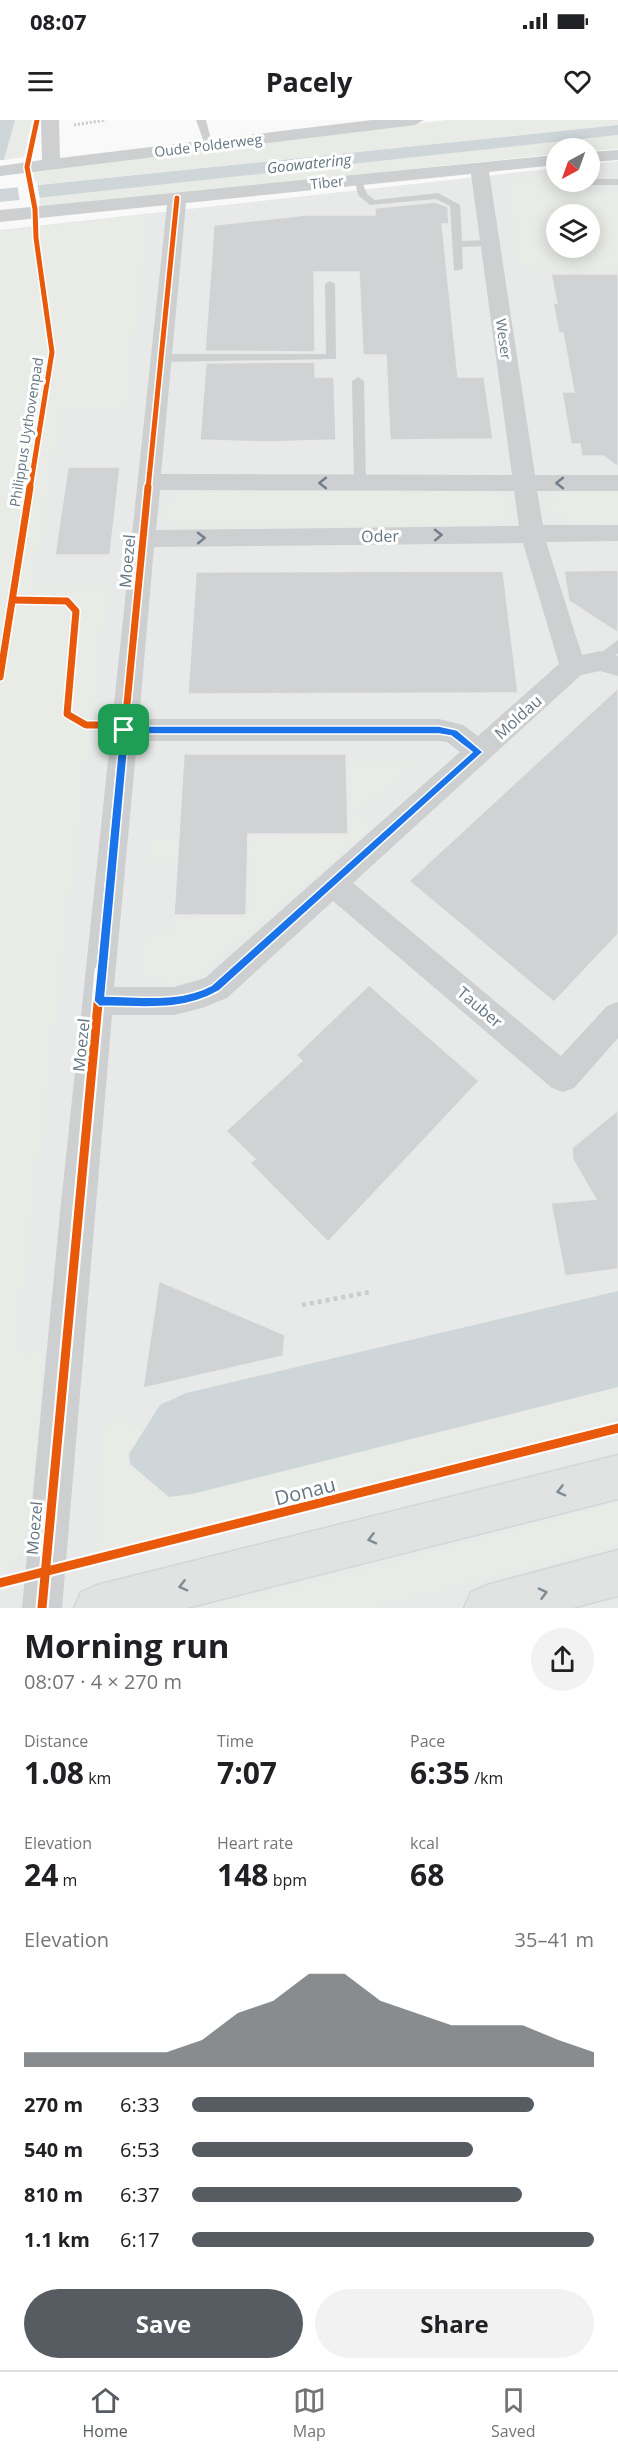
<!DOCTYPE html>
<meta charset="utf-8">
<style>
:root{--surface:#fff;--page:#f2f2f2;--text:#202124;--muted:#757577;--line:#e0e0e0;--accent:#565c61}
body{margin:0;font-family:"Open Sans",sans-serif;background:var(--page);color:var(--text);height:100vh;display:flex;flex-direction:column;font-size:22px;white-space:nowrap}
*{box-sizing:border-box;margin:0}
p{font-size:20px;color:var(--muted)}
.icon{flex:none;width:33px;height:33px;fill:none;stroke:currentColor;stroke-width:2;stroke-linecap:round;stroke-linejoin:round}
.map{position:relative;height:1488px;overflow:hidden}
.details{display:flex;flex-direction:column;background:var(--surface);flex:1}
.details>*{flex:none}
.needle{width:39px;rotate:221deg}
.fabs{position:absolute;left:546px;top:18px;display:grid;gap:12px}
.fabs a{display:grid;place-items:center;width:54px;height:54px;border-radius:50%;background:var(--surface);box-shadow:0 3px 15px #0003;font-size:30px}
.pin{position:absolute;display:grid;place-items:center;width:51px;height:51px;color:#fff;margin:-26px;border-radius:12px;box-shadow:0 3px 9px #0006}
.round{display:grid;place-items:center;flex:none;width:63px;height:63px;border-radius:32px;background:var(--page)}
.headline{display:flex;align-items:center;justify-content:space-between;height:102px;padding:0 24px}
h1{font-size:33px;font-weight:700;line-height:45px}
.metrics{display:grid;grid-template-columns:repeat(3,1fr);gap:9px;height:102px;padding:6px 24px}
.metrics div{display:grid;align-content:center}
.metrics b{font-size:30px;font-weight:700}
.metrics small{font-size:16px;font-weight:400}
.metrics p{font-size:16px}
.chart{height:168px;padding:12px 24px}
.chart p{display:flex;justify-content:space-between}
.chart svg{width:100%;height:108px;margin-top:6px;fill:var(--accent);opacity:.7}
.cta{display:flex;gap:12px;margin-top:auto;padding:12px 24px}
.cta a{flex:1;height:69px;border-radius:36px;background:var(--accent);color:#fff;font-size:24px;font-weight:700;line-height:69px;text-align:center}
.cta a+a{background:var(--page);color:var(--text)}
ul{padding:0 24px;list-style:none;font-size:20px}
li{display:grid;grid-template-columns:96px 72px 1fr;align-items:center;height:45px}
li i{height:15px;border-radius:8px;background:var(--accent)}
.status{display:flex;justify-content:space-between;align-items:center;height:42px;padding:0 30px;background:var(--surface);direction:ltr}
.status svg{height:16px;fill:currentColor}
header{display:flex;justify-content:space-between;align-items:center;height:78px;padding:0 24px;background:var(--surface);font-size:27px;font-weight:700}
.menu{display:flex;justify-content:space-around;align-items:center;height:84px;border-top:2px solid var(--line);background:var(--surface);font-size:16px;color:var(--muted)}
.menu a{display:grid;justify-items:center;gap:3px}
.menu .active{color:var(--accent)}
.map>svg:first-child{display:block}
.built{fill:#e8e9e9;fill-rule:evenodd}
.green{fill:#e8ebe6;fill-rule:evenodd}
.water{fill:#ced6d9}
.pier{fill:#f9f9f9}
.building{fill:#d0d2d3;stroke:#e8e8e8;stroke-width:1.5}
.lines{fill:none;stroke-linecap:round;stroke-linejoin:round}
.secondary-casing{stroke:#d5d6d7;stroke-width:3}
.path-far1{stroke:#cbcccd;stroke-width:3;stroke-dasharray:2 2;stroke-linecap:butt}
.path{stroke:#cbcccd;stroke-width:4.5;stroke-dasharray:4 4;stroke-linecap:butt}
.lane{fill:#cecfd0;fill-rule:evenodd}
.street{fill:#cecfd0;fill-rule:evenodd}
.secondary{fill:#e1e2e2;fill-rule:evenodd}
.cycleway-far2-casing{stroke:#fff;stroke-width:8}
.cycleway-far1-casing{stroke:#fff;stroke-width:10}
.cycleway-casing{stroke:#fff;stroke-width:13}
.cycleway-far2{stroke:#e8590c;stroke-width:5}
.cycleway-far1{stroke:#e8590c;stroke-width:7}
.cycleway{stroke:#e8590c;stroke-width:9}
.oneway{stroke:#707f8b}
.oneway2{stroke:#7e8c96}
.route{fill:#1a73e8;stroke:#fff;stroke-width:1.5;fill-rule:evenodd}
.labels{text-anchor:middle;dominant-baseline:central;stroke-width:6;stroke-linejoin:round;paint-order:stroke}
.far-street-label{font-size:14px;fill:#657683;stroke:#fff}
.far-water-label{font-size:15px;font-style:italic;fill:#60757c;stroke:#fff}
.street-label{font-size:16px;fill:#657683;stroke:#fff}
.near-street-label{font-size:20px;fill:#657683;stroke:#fff}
</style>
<div class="status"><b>08:07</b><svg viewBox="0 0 49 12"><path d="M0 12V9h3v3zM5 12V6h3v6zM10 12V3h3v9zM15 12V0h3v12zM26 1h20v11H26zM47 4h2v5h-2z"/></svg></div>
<header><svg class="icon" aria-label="menu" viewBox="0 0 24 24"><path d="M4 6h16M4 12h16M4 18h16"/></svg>Pacely<svg class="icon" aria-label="heart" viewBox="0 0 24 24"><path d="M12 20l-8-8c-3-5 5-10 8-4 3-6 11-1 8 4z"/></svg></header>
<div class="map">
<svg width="618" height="1488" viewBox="0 0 618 1488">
<rect width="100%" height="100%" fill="#f9f9f9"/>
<path class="built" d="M618,41V1488H0V110L556,48V62H590V44ZM556,94H590V128H556Z"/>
<g class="green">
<polygon points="15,0 32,0 24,37 4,40"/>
<polygon points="447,0 618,0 618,5 36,65 33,51"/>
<polygon points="618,15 618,29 590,31 590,28 556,28 556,34 40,88 39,77"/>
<path d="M556,56V62H584L587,73H618V149H520L507,59ZM556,94H590V128H556Z"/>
<path d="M145,95L149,98L126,289H62L33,467H108L15,1232L42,1233C41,1271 43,1445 0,1455V112Z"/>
<path d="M565,370H618V403C593,403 566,409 550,387L554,376Z"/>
<path d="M487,371C500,375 512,378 511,393L500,401L486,405L183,406L170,400L164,388L171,378L184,372Z"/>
<path d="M351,642L414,643L355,694L372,707L197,857C171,866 165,867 140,852L145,816L169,815L170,799L249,797L250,740L227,739L229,717L350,715Z"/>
<polygon points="152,718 201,718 199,742 150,742"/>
<polygon points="618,1267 618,1298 97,1431 106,1293 143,1312 129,1334 130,1344 192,1374"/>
<polygon points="618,1383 618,1424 373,1488 215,1488"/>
</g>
<g class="water">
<polygon points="0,0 15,0 4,40 0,40"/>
<polygon points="618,5 618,15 0,82 0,69"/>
<polygon points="618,1171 618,1267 192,1374 169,1377 130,1344 129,1334 160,1285 186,1273"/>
</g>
<polygon class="pier" points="37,62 40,80 20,82 17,64"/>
<g class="building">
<polygon points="436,82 448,87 449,104 442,104 458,257 484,257 493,319 390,320 386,235 363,235 359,152 314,152 315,232 205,231 214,105 306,95 375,95 375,88"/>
<polygon points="551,154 618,154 618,347 603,336 582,336 580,324 571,324 562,272 574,272 563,213 559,213 553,183 557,183"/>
<polygon points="315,242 315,257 334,257 336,320 268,322 200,320 206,243"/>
<polygon points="68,347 120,347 110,435 55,435"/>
<polygon points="618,450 618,513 569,481 564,451"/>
<polygon points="503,451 518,573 188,574 196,452"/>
<polygon points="618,568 618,814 554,882 409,761"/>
<polygon points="184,634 346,634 348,714 248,714 246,795 174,795"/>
<polygon points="369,865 479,961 328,1122 250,1043 255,1039 226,1011 302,941 296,935"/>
<polygon points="618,990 618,1149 565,1156 551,1083 596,1079 573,1040 572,1028"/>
<polygon points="159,1161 285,1215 283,1236 143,1268"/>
</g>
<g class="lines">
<g class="secondary-casing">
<g id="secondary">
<polygon points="618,1335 618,1379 187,1488 74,1488 81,1472 97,1465"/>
<polygon points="618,1430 618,1476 572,1488 464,1488 471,1472 487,1465"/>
</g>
</g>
<polyline class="path-far1" points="74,5 106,0"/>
<polyline class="path" points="302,1185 370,1172"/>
<g class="lane">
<polygon points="196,0 206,0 213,27 205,25"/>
<polygon points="354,57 360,57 367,74 375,80 438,73 460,85 462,121 490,120 495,123 490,126 462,127 463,149 454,151 450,86 436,79 370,85 358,75"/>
<polygon points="618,59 618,65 592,65 587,62 592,59"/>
<polygon points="330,161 335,164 336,239 161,242 155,238 161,234 326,234 325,164"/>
<polygon points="358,257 364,261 366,363 360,367 354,363 352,261"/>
<polygon points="618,520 618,533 605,545 595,545 593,541 595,537"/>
</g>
<g class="street">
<polygon points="41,0 59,0 60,38 372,0 424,0 415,5 0,56 0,46 42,40"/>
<polygon points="618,30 618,40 590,42 590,32"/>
<path d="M556,35V45L489,52L535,355H618V371H537L543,405H618V421L546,422L582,535L600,531L618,536V556L600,551L581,555L353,763L561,936L607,886L618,882V918L574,968L563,972L552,968L333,781L227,878L202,888L174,895H112L62,1488H22L60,1093L167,85L0,102V90ZM471,54L512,355L161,354L186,83ZM160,370L514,371L519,406L156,410ZM523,423L559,544L478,616L463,605L439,599H139L154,427ZM137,621H439L447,622L460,632L205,858L174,867H114Z"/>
</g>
<use href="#secondary" class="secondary"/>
<g class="cycleway-far2-casing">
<g id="cycleway-far2">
<polyline points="30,369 52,232 36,118 35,89 27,47 37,0"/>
<polyline points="148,369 177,78"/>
</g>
</g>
<g class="cycleway-far1-casing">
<g id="cycleway-far1">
<polyline points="13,480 67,481 76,491 67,594 86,605 125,605"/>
<polyline points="0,557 30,367"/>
<polyline points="101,853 148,367"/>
</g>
</g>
<g class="cycleway-casing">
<g id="cycleway">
<polyline points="0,1463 618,1308"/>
<polyline points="42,1488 101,851"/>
</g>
</g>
<use href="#cycleway-far2" class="cycleway-far2"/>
<use href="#cycleway-far1" class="cycleway-far1"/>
<use href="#cycleway" class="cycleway"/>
</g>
<defs><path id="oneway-chevron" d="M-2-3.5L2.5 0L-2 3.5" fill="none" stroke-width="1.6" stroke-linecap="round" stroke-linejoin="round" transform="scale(1.5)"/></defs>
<g class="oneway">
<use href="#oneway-chevron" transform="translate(323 363) rotate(-180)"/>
<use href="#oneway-chevron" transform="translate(560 363) rotate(180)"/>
<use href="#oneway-chevron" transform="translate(438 415) rotate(-1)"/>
<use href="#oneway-chevron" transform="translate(201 418) rotate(-1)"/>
</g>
<g class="oneway2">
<use href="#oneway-chevron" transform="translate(561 1371) rotate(166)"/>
<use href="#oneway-chevron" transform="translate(372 1419) rotate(166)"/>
<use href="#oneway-chevron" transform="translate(183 1466) rotate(166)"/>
<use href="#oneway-chevron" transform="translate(543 1473) rotate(-15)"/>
</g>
<path class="route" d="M124,606H439L457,610L483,632L219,871C181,893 141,886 99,886L94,881L120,610ZM129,614H439L451,616L472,632L212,865C179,883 141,876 105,876Z"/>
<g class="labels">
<g class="far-street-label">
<text transform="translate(208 25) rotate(-7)">Oude Polderweg</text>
<text transform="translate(327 62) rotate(-6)">Tiber</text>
<text transform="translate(504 219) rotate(82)">Weser</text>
<text transform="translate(26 312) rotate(-81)">Philippus Uythovenpad</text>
</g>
<g class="far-water-label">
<text transform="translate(309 43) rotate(-6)">Goowatering</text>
</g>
<g class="street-label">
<text transform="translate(380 416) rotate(-1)">Oder</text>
<text transform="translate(127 441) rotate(-85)">Moezel</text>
<text transform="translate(518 597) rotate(-42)">Moldau</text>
<text transform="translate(480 887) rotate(40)">Tauber</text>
<text transform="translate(81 925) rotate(-84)">Moezel</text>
<text transform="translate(34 1408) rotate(-85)">Moezel</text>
</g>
<g class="near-street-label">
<text transform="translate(305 1371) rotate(-14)">Donau</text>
</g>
</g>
</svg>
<div class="fabs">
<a><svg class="needle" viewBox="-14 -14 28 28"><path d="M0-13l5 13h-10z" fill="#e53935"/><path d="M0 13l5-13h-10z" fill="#757577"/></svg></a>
<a><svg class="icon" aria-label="layers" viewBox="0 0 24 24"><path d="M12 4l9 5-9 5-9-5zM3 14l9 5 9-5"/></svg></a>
</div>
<div class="pin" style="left:124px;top:610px;background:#1e9e55"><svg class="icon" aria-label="arrive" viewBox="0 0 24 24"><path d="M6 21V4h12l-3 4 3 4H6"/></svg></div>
</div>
<section class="details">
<div class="headline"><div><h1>Morning run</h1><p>08:07 · 4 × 270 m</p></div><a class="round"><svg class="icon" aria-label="share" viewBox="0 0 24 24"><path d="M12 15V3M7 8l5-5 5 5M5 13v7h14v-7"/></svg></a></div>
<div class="metrics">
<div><p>Distance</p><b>1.08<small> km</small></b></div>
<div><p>Time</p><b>7:07</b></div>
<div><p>Pace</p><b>6:35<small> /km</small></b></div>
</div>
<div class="metrics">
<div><p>Elevation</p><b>24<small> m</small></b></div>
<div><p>Heart rate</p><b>148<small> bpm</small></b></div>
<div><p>kcal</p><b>68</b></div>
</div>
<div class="chart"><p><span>Elevation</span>35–41 m</p>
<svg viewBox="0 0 160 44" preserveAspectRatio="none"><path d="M0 44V38L10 38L20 38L30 38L40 38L50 33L60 22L70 17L80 6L90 6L100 17L110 22L120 27L130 27L140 27L150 33L160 38V44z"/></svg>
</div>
<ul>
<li><b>270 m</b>6:33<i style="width:85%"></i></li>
<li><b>540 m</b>6:53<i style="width:70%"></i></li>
<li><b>810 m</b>6:37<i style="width:82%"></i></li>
<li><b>1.1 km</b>6:17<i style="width:100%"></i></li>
</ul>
<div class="cta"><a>Save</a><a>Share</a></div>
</section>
<nav class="menu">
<a class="active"><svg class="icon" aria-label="home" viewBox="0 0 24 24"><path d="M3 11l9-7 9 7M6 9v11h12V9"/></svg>Home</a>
<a><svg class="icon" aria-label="map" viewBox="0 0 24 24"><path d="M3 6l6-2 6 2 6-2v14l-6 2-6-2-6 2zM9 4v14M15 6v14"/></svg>Map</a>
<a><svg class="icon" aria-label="saved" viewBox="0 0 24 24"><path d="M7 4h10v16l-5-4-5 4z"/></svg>Saved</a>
</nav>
